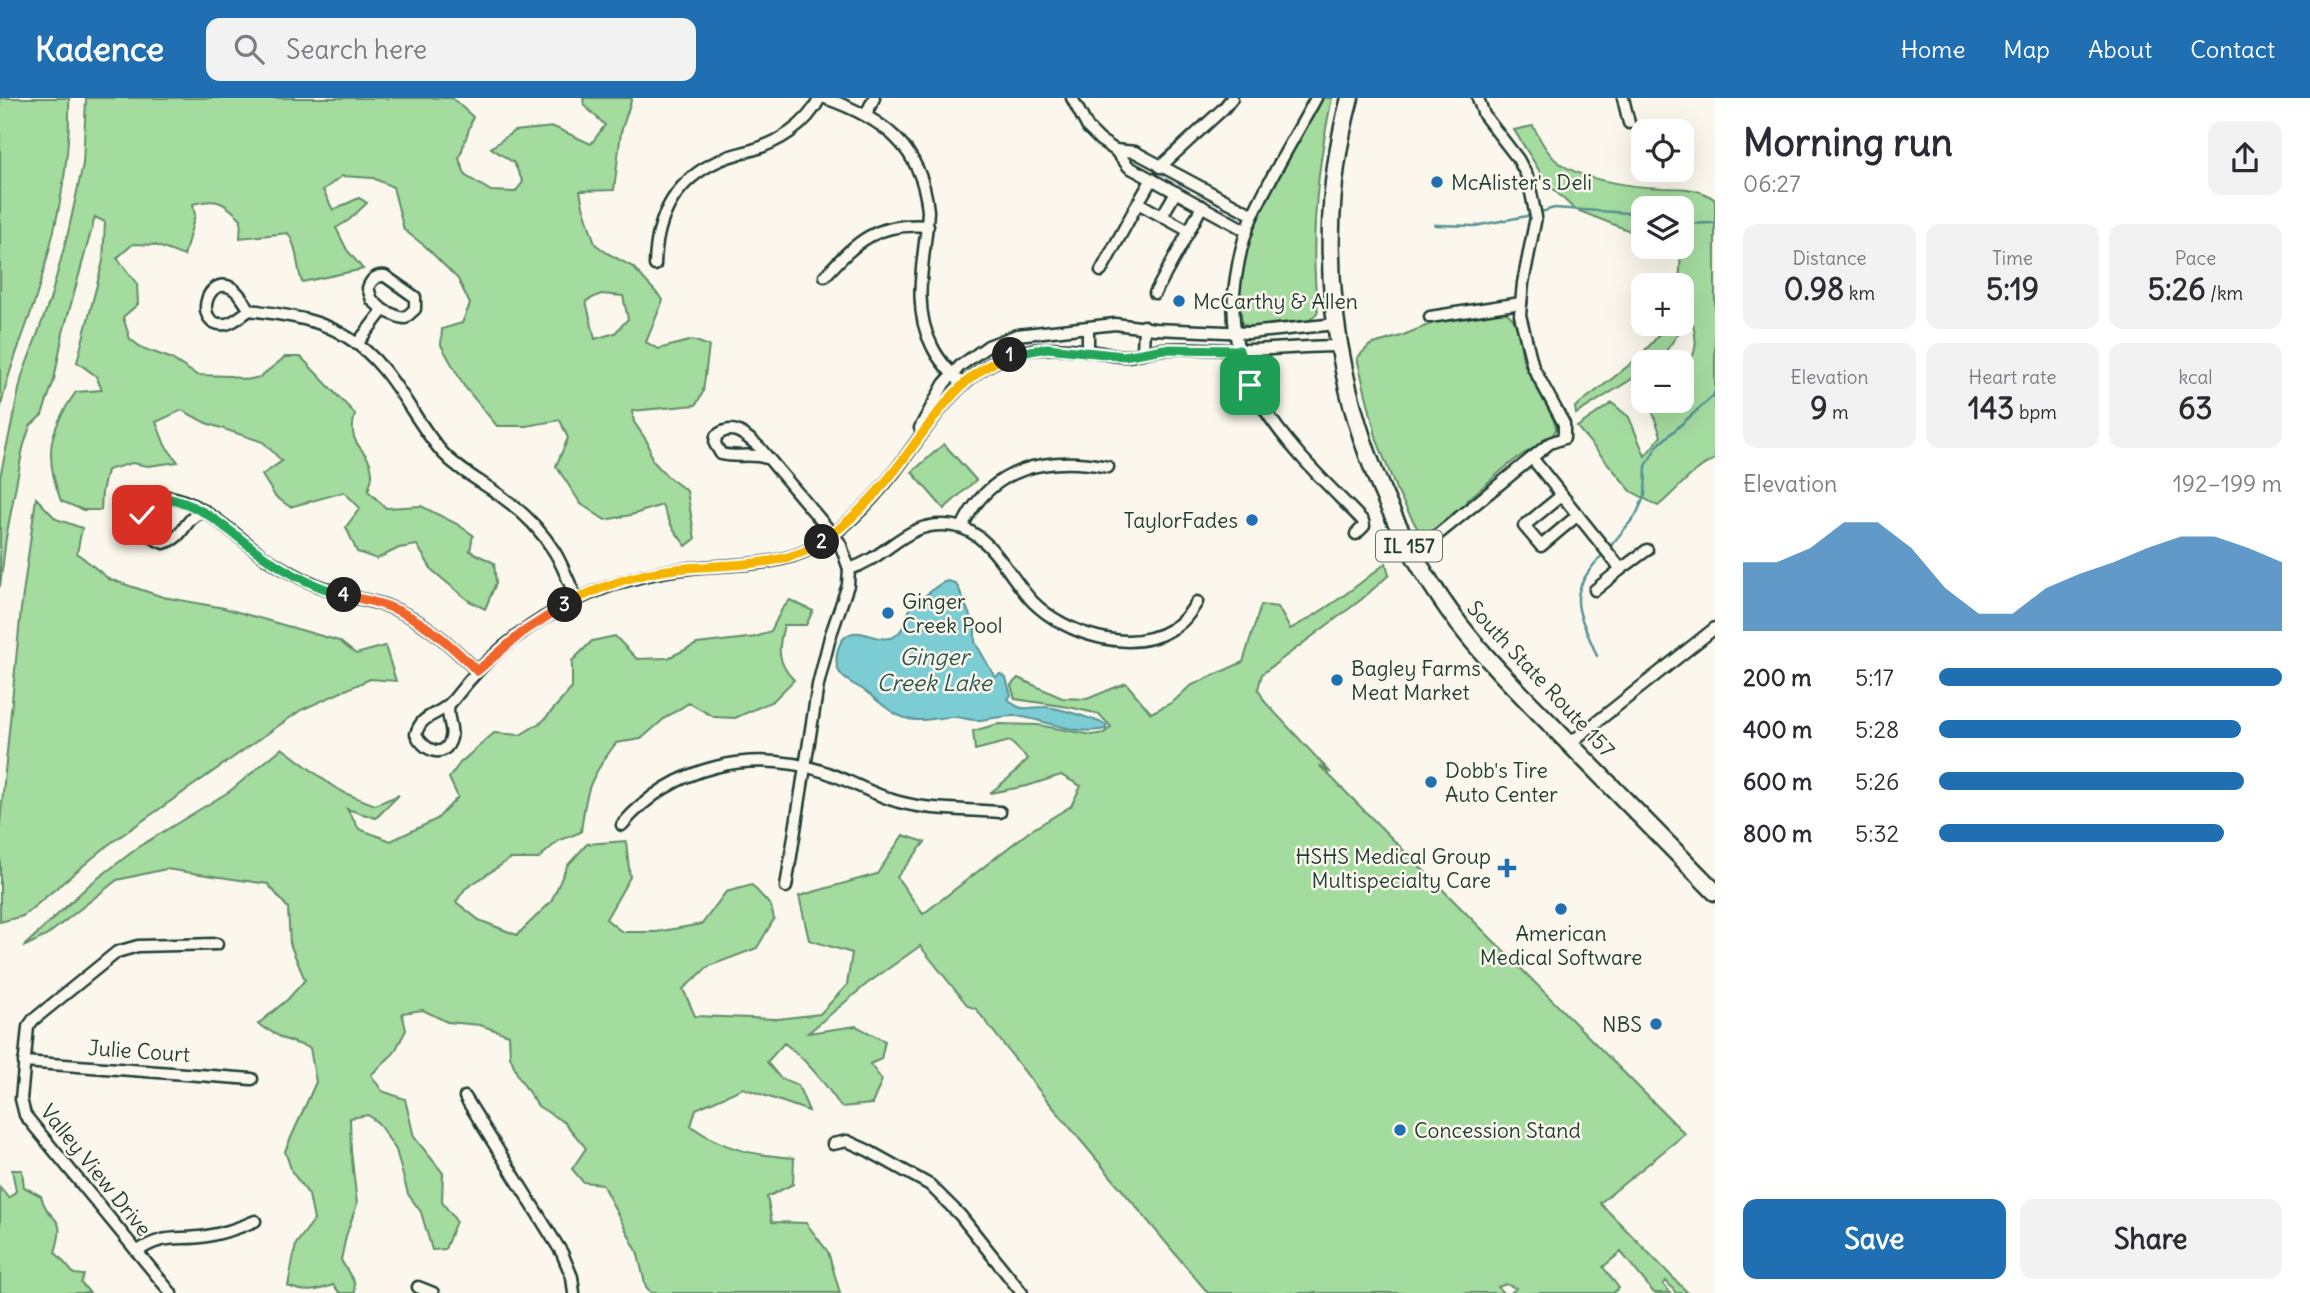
<!DOCTYPE html>
<meta charset="utf-8">
<style>
:root{--surface:#fff;--page:#f2f2f3;--text:#2b2b33;--muted:#7c7c81;--accent:#1f6fb2}
body{margin:0;font-family:Delius,sans-serif;background:var(--page);color:var(--text);height:100vh;display:flex;flex-direction:column;font-size:26px;white-space:nowrap}
*{box-sizing:border-box;margin:0}
p{font-size:23px;color:var(--muted)}
.icon{flex:none;width:38px;height:38px;fill:none;stroke:currentColor;stroke-width:2;stroke-linecap:round;stroke-linejoin:round}
.map{position:relative;flex:1;overflow:hidden}
.side{display:flex;flex-direction:column;background:var(--surface);width:595px}
.side>*{flex:none}
.buttons{position:absolute;left:1631px;top:21px;display:grid;gap:14px}
.buttons a{display:grid;place-items:center;width:63px;height:63px;border-radius:14px;background:var(--surface);box-shadow:0 7px 28px #0002;font-size:35px}
.pin{position:absolute;display:grid;place-items:center;width:60px;height:60px;color:#fff;margin:-30px;border-radius:14px;box-shadow:0 4px 10px #0006}
.km{position:absolute;width:35px;height:35px;margin:-18px;border-radius:50%;background:#222;color:#fff;font-size:19px;line-height:35px;text-align:center}
.round{display:grid;place-items:center;flex:none;width:74px;height:74px;border-radius:14px;background:var(--page)}
.head{display:flex;align-items:center;justify-content:space-between;height:119px;padding:0 28px}
h1{font-size:38px;font-weight:700;line-height:52px}
.metrics{display:grid;grid-template-columns:repeat(3,1fr);gap:10px;height:119px;padding:7px 28px}
.metrics div{display:grid;align-content:center;border-radius:14px;background:var(--page);text-align:center}
.metrics b{font-size:30px;font-weight:700}
.metrics small{font-size:19px;font-weight:400}
.metrics p{font-size:19px}
.chart{height:196px;padding:14px 28px}
.chart p{display:flex;justify-content:space-between}
.chart svg{width:100%;height:126px;margin-top:7px;fill:var(--accent);opacity:.7}
.cta{display:flex;gap:14px;margin-top:auto;padding:14px 28px}
.cta a{flex:1;height:80px;border-radius:14px;background:var(--accent);color:#fff;font-size:28px;font-weight:700;line-height:80px;text-align:center}
.cta a+a{background:var(--page);color:var(--text)}
ul{padding:0 28px;list-style:none;font-size:23px}
li{display:grid;grid-template-columns:112px 84px 1fr;align-items:center;height:52px}
li i{height:18px;border-radius:9px;background:var(--accent)}
header{display:flex;align-items:center;gap:42px;box-sizing:border-box;height:98px;padding:0 35px;background:var(--accent);color:#fff}
header strong{font-size:33px}
nav{display:flex;gap:38px;margin-inline-start:auto;font-size:24px}
.search{width:490px;height:63px;background:var(--page);display:flex;align-items:center;gap:18px;box-sizing:border-box;padding:0 24px;border-radius:14px;color:var(--muted);font-size:26px}
main{display:flex;flex:1;min-height:0}
.map>svg:first-child{display:block}
.green{fill:#a4db9f;stroke:#628c6a;stroke-width:2;fill-rule:evenodd}
.water{fill:#7cccd4;stroke:#579394;stroke-width:2}
.lines{fill:none;stroke-linecap:round;stroke-linejoin:round}
.stream{stroke:#579394;stroke-width:2.5}
.street-casing{stroke:#1f3d34;stroke-width:15}
.primary-casing{stroke:#1f3d34;stroke-width:21}
.street{stroke:#fbf7ec;stroke-width:10}
.primary{stroke:#fbf7ec;stroke-width:16}
.split-1-casing{stroke:#fff;stroke-width:14}
.split-2-casing{stroke:#fff;stroke-width:14}
.split-3-casing{stroke:#fff;stroke-width:14}
.split-4-casing{stroke:#fff;stroke-width:14}
.split-5-casing{stroke:#fff;stroke-width:14}
.split-1{stroke:#22a559;stroke-width:9}
.split-2{stroke:#f5b400;stroke-width:9}
.split-3{stroke:#f5b400;stroke-width:9}
.split-4{stroke:#f0652b;stroke-width:9}
.split-5{stroke:#22a559;stroke-width:9}
.poi-dot{fill:#1f6fb2;stroke:#fbf7ec;stroke-width:2.5}
.labels{text-anchor:middle;dominant-baseline:central;stroke-width:5;stroke-linejoin:round;paint-order:stroke}
.shield{fill:#fbf7ec;stroke:#61756b;stroke-width:2}
.shield-label{font-size:19px;font-weight:bold;fill:#1f3d34}
.poi-label{font-size:21px;fill:#1f3d34;stroke:#fbf7ec;text-anchor:start}
.street-label{font-size:21px;fill:#1f3d34;stroke:#fbf7ec}
.water-label{font-size:23px;font-style:italic;fill:#325a54;stroke:#fbf7ec}
</style>
<header>
<strong>Kadence</strong>
<div class="search"><svg class="icon" aria-label="search" viewBox="0 0 24 24"><circle cx="10" cy="10" r="6"/><path d="M15 15l6 6"/></svg>Search here</div>
<nav><a>Home</a><a>Map</a><a>About</a><a>Contact</a></nav>
</header>
<main>
<div class="map">
<svg width="1715" height="1195" viewBox="0 0 1715 1195">
<rect width="100%" height="100%" fill="#fbf7ec"/>
<filter id="ink" filterUnits="userSpaceOnUse"><feTurbulence type="fractalNoise" baseFrequency=".0143" numOctaves="2"/><feDisplacementMap in="SourceGraphic" scale="14" xChannelSelector="R" yChannelSelector="G"/><feConvolveMatrix kernelMatrix="1 2 1 2 8 2 1 2 1" color-interpolation-filters="sRGB"/></filter>
<g filter="url(#ink)">
<g class="green">
<path d="M0,0H69C71,67 56,132 37,196C25,235 7,273 0,314Z"/>
<path d="M86,0H452L473,19L459,61L466,78L491,93L515,94L523,84L514,65L491,50L514,33L554,29L591,46L605,27L584,7L583,0H632L621,34L614,92L580,93L583,108L595,146L607,155L633,169L663,202L646,244L658,251L693,242L709,248L703,294L696,307L632,313L634,324L648,345L652,362L668,379L687,393L695,441L686,448L672,429L662,407L631,417L605,422L581,406L556,368L568,340L560,322L526,328H497L464,288L441,247L442,231L462,225L470,206L458,181L425,148L404,132L393,89L373,80L342,78L323,92L333,112L359,100L367,105L349,122L336,130L347,152L363,171L302,184C296,167 298,150 288,135L240,140L241,121C223,103 217,100 193,106L195,117L184,158L155,147L133,146L117,160L137,186L138,206L123,219L130,241L142,250L170,260L197,277L231,278L246,282L260,279L285,259H301L355,316C345,352 372,349 372,377C372,382 369,389 368,393L386,410L421,408L457,426L473,437L470,453L494,465L496,485L485,511L469,503L432,472L417,447L399,450L377,461L357,454L346,429L360,410L344,394L290,409L275,398L262,377L282,363L263,344L206,325L182,312L156,324L165,347L178,364L148,368L132,365L107,372L102,394L101,412H83L61,403C44,358 48,333 76,294L102,292L96,278L77,264L103,163L105,124L95,119L63,235L54,282L42,317L30,328L23,350L6,440L0,489V379L22,278L50,202L68,135L83,66ZM601,196L623,198L628,221L615,235L595,241L586,203Z"/>
<path d="M1322,0H1332C1317,70 1309,143 1318,214L1308,224L1250,229L1242,226L1239,196L1241,170L1248,143L1260,113Z"/>
<path d="M1533,28C1538,37 1543,48 1550,56C1570,82 1632,89 1663,90C1680,90 1701,90 1715,102V361C1691,372 1679,391 1658,408L1631,393L1577,329L1612,305L1629,319L1645,358L1661,338L1653,315L1659,303H1682V273C1700,255 1697,241 1691,218L1658,264H1643V279L1632,281L1576,316L1575,309C1600,289 1653,254 1665,226H1682V187H1678C1682,170 1678,159 1684,141L1682,140V110H1643V138L1574,111L1547,85L1514,32Z"/>
<path d="M1500,213C1523,216 1518,252 1525,268C1530,280 1558,324 1556,331C1551,344 1533,350 1522,357C1503,369 1486,388 1467,402L1463,411L1428,437L1422,439L1396,391L1377,342L1357,260L1370,247L1401,238L1438,223Z"/>
<polygon points="944,346 976,382 944,411 912,374"/>
<polygon points="36,400 56,421 82,430 77,455 109,481 163,499 224,510 339,543 356,556 385,548 396,583 370,581 301,612 108,747 23,818 0,824 0,725 21,511"/>
<path d="M1386,465L1389,477L1362,501L1262,576L1258,591L1265,604L1331,675L1319,667L1685,1036L1600,1105L1688,1195H1676L1666,1183L1663,1186L1670,1195H1654L1621,1154L1603,1169L1619,1190L1613,1195H1511L1516,1190L1506,1186L1498,1189L1503,1195H1208L1042,996L976,911L968,908L920,848L868,885L808,935L856,928L885,943L881,961L870,966L882,982L872,1006L841,1009C825,985 807,962 784,945L767,964L780,980L798,987L809,1013L743,990L696,1011L691,1028C724,1052 754,1057 794,1060L793,1086L767,1099L772,1124L806,1125L828,1154L840,1195H651L646,1189L637,1153L602,1086L583,1084L572,1071L586,1050L565,1025L538,1008L518,978L510,958L509,937L480,927L447,924L423,912L402,915L406,932L394,955L371,977L382,993L405,1001L414,1039L443,1075L442,1104L456,1123L445,1151L432,1152L421,1114L408,1096L396,1052L378,1025L368,1017L350,1020L351,1053L357,1106L346,1138L341,1162L354,1184L355,1195H340L333,1187C315,1194 304,1195 288,1188L296,1146L314,1122L309,1097L292,1074L285,1053L316,984L310,950L284,941L258,926L288,901L305,882L290,846L288,810L268,786L166,771L117,782L46,838L23,849L89,787L140,748L230,693L282,650L331,687L347,696L375,707L399,697L376,720L347,711L359,731L391,743L437,721L458,699L449,680L460,665L494,635L520,637L543,623L572,590V563L592,543L615,538L637,561L668,560L697,546L756,539L771,533L782,511L790,502L813,513L806,527H784C778,549 776,564 794,582L773,603L735,620L714,619L689,605L665,620L641,641L616,645C589,681 586,691 581,734L558,743L538,761H510L465,791L456,804L479,822L517,837L551,804L567,768L587,746L626,743L630,779L606,821L622,834H656L702,826L726,794L752,787L771,808L774,821L757,850L709,868L683,891L695,918L778,921L820,916L847,887L852,855L809,842L799,798L877,776L903,737L925,744L897,779L923,816L1030,733L1071,708L1081,688L1061,677L1027,688L990,695L1010,679L1028,661L1010,643L975,652L973,633L998,626L1038,627L1092,637L1104,635L1111,629L1099,616L1069,609L1015,601L1011,587L1018,580L1062,600L1087,601L1126,585L1151,615L1173,604L1190,588L1243,564L1261,507L1278,509L1290,531C1325,513 1356,489 1386,465Z"/>
<path d="M12,1072H22L24,1089L41,1098C49,1128 68,1113 55,1154L74,1176L84,1177L81,1185L90,1195H0V1089L9,1100L16,1093Z"/>
</g>
<path class="water" d="M948,483L955,485L959,491L975,530V544L995,579L1000,576L1006,580L1011,597L1008,601C1021,615 1028,609 1043,609C1055,608 1096,622 1106,627V631C1075,638 1046,622 1017,618C1005,617 992,621 980,622C971,623 962,619 954,619C941,618 929,623 916,622C894,621 879,602 862,591C854,586 845,583 840,575C834,566 836,549 844,540C859,525 879,548 895,538C906,531 906,515 913,506C918,499 916,504 922,500C932,494 935,486 948,483Z"/>
<g class="lines">
<g class="stream">
<polyline points="1538,115 1554,110 1643,116"/>
<polyline points="1682,126 1715,125"/>
<polyline points="1435,127 1475,128 1532,117"/>
<polyline points="1609,450 1636,417 1645,397 1646,368 1657,348 1713,298 1715,293"/>
<path d="M1597,558C1577,509 1564,498 1604,455"/>
</g>
<g class="street-casing">
<g id="street">
<path d="M825,0C882,20 922,48 928,113C926,157 910,206 932,248C939,263 951,275 963,287"/>
<polyline points="1072,0 1088,30 1100,42 1115,52 1129,69 1247,133"/>
<path d="M1316,0C1295,39 1271,77 1253,117C1244,136 1239,159 1236,179C1218,287 1295,353 1363,423L1364,428L1356,436"/>
<polyline points="1623,0 1629,25"/>
<polyline points="866,16 874,0"/>
<polyline points="1115,52 1135,54 1253,117"/>
<polyline points="1160,69 1224,10 1232,0"/>
<polyline points="1152,81 1138,105 1189,133 1202,108"/>
<polyline points="1162,118 1176,94"/>
<path d="M655,167C656,121 674,83 718,63C728,58 738,56 749,53C778,45 806,28 820,0"/>
<polyline points="1101,173 1138,105"/>
<path d="M825,178C857,143 877,124 928,128"/>
<polyline points="1155,195 1189,133"/>
<path d="M250,212C243,216 234,225 226,226C193,230 205,176 232,190C239,194 245,205 250,212C284,217 318,220 347,239C392,266 409,316 442,354C460,374 485,385 506,402C524,415 542,434 554,453C563,467 569,486 577,501"/>
<polyline points="1430,219 1521,205"/>
<path d="M357,246L383,212L399,219L405,220L415,211V199L385,178C376,177 371,182 368,190L372,202L383,212"/>
<polyline points="1088,253 1088,230"/>
<polyline points="1143,254 1144,228"/>
<polyline points="920,330 944,286 960,268 988,248 1017,237 1115,226 1155,231 1249,235 1336,226"/>
<path d="M767,360C751,355 736,360 721,356L715,346L716,338C733,324 745,337 759,349L840,445L849,471L848,487L830,539L818,587L786,789"/>
<polyline points="1532,360 1621,471 1595,492"/>
<polyline points="1562,397 1524,428 1541,448 1578,417"/>
<path d="M205,413C182,420 187,439 164,445C144,439 130,415 153,402C183,384 244,445 267,461C288,474 311,486 335,494C352,500 370,502 387,508C423,521 451,547 477,573"/>
<path d="M962,429C990,369 1047,357 1108,369"/>
<polyline points="1414,456 1550,345 1564,340 1564,326 1533,269 1520,217 1523,185 1536,119 1528,80 1518,61 1484,17 1478,0"/>
<path d="M849,471C890,459 906,420 954,428C990,433 1010,481 1033,504C1065,536 1130,557 1172,531C1183,525 1190,515 1197,504"/>
<polyline points="1621,471 1647,452"/>
<path d="M449,607C445,619 454,628 451,640C445,663 423,652 416,636C422,614 440,619 454,601C510,527 598,479 691,470C730,466 777,469 812,450C846,432 882,392 904,361C934,320 962,272 1014,256C1039,248 1064,250 1089,253C1101,254 1114,259 1126,258C1138,257 1150,252 1163,251C1188,249 1213,252 1238,252C1272,252 1306,248 1340,248"/>
<polyline points="1569,646 1715,530"/>
<path d="M622,727C673,667 752,650 825,674C851,683 874,697 899,704C932,713 967,711 1000,714"/>
<polyline points="24,964 252,981"/>
<polyline points="465,999 562,1155 572,1179 574,1195"/>
<polyline points="833,1046 847,1043 867,1052 930,1087 960,1117 1022,1195"/>
<path d="M137,1154C162,1135 179,1143 207,1138C224,1135 239,1130 255,1123"/>
<polyline points="418,1189 433,1195"/>
<polyline points="171,1195 25,1017 21,1001 28,929 33,922 117,854 138,848 217,846"/>
</g>
</g>
<g class="primary-casing">
<path id="primary" d="M1350,0C1301,179 1348,379 1459,526C1489,565 1525,600 1559,635C1611,688 1663,741 1715,794"/>
</g>
<use href="#street" class="street"/>
<use href="#primary" class="primary"/>
</g>
</g>
<g class="lines" filter="url(#ink)">
<g class="split-1-casing">
<polyline id="split-1" points="1010,257 1047,250 1124,258 1164,251 1239,252 1250,287"/>
</g>
<g class="split-2-casing">
<path id="split-2" d="M822,444C850,424 875,398 896,371C930,328 955,278 1010,257"/>
</g>
<g class="split-3-casing">
<path id="split-3" d="M565,507C597,490 633,477 668,472C717,465 781,472 822,444"/>
</g>
<g class="split-4-casing">
<path id="split-4" d="M344,497C358,500 373,503 387,508C423,521 451,547 477,573L523,534L565,507"/>
</g>
<g class="split-5-casing">
<path id="split-5" d="M142,417L148,405L157,399C202,402 229,435 265,459C288,475 316,489 344,497"/>
</g>
<use href="#split-1" class="split-1"/>
<use href="#split-2" class="split-2"/>
<use href="#split-3" class="split-3"/>
<use href="#split-4" class="split-4"/>
<use href="#split-5" class="split-5"/>
</g>
<g class="poi-dot">
<circle cx="1437" cy="84" r="7"/>
<circle cx="1179" cy="203" r="7"/>
<circle cx="1252" cy="422" r="7"/>
<circle cx="888" cy="515" r="7"/>
<circle cx="1337" cy="582" r="7"/>
<circle cx="1431" cy="684" r="7"/>
<path d="M1503.5 759.5h7v7h7v7h-7v7h-7v-7h-7v-7h7z"/>
<circle cx="1561" cy="811" r="7"/>
<circle cx="1656" cy="926" r="7"/>
<circle cx="1400" cy="1032" r="7"/>
</g>
<g class="labels">
<rect class="shield" x="1376" y="432.5" width="66" height="31" rx="5"/>
<g class="shield-label">
<text x="1409" y="448">IL 157</text>
</g>
<g class="poi-label">
<text x="1451" y="84">McAlister's Deli</text>
<text x="1193" y="203">McCarthy &amp; Allen</text>
<text x="1238" y="422" text-anchor="end">TaylorFades</text>
<text x="902" y="503">Ginger<tspan x="902" dy="24">Creek Pool</tspan></text>
<text x="1351" y="570">Bagley Farms<tspan x="1351" dy="24">Meat Market</tspan></text>
<text x="1445" y="672">Dobb's Tire<tspan x="1445" dy="24">Auto Center</tspan></text>
<text x="1491" y="758" text-anchor="end">HSHS Medical Group<tspan x="1491" dy="24">Multispecialty Care</tspan></text>
<text x="1561" y="835" text-anchor="middle">American<tspan x="1561" dy="24">Medical Software</tspan></text>
<text x="1642" y="926" text-anchor="end">NBS</text>
<text x="1414" y="1032">Concession Stand</text>
</g>
<g class="street-label">
<text transform="translate(1541 581) rotate(47)">South State Route 157</text>
<text transform="translate(139 953) rotate(4)">Julie Court</text>
<text transform="translate(96 1072) rotate(51)">Valley View Drive</text>
</g>
<g class="water-label">
<text x="934" y="558">Ginger<tspan x="934" dy="26">Creek Lake</tspan></text>
</g>
</g>
</svg>
<div class="buttons">
<a><svg class="icon" aria-label="locate" viewBox="0 0 24 24"><circle cx="12" cy="12" r="6"/><path d="M12 2v4M12 18v4M2 12h4M18 12h4"/></svg></a>
<a><svg class="icon" aria-label="layers" viewBox="0 0 24 24"><path d="M12 4l9 5-9 5-9-5zM3 14l9 5 9-5"/></svg></a>
<a>+</a>
<a>−</a>
</div>
<div class="pin" style="left:1250px;top:287px;background:#1e9e55"><svg class="icon" aria-label="arrive" viewBox="0 0 24 24"><path d="M6 21V4h12l-3 4 3 4H6"/></svg></div>
<div class="pin" style="left:142px;top:417px;background:#d93025"><svg class="icon" aria-label="check" viewBox="0 0 24 24"><path d="M5 12l5 5 9-10"/></svg></div>
<b class="km" style="left:1010px;top:257px">1</b>
<b class="km" style="left:822px;top:444px">2</b>
<b class="km" style="left:565px;top:507px">3</b>
<b class="km" style="left:344px;top:497px">4</b>
</div>
<section class="side">
<div class="head"><div><h1>Morning run</h1><p>06:27</p></div><a class="round"><svg class="icon" aria-label="share" viewBox="0 0 24 24"><path d="M12 15V3M7 8l5-5 5 5M5 13v7h14v-7"/></svg></a></div>
<div class="metrics">
<div><p>Distance</p><b>0.98<small> km</small></b></div>
<div><p>Time</p><b>5:19</b></div>
<div><p>Pace</p><b>5:26<small> /km</small></b></div>
</div>
<div class="metrics">
<div><p>Elevation</p><b>9<small> m</small></b></div>
<div><p>Heart rate</p><b>143<small> bpm</small></b></div>
<div><p>kcal</p><b>63</b></div>
</div>
<div class="chart"><p><span>Elevation</span>192–199 m</p>
<svg viewBox="0 0 160 44" preserveAspectRatio="none"><path d="M0 44V20L10 20L20 15L30 6L40 6L50 15L60 29L70 38L80 38L90 29L100 24L110 20L120 15L130 11L140 11L150 15L160 20V44z"/></svg>
</div>
<ul>
<li><b>200 m</b>5:17<i style="width:100%"></i></li>
<li><b>400 m</b>5:28<i style="width:88%"></i></li>
<li><b>600 m</b>5:26<i style="width:89%"></i></li>
<li><b>800 m</b>5:32<i style="width:83%"></i></li>
</ul>
<div class="cta"><a>Save</a><a>Share</a></div>
</section>
</main>
